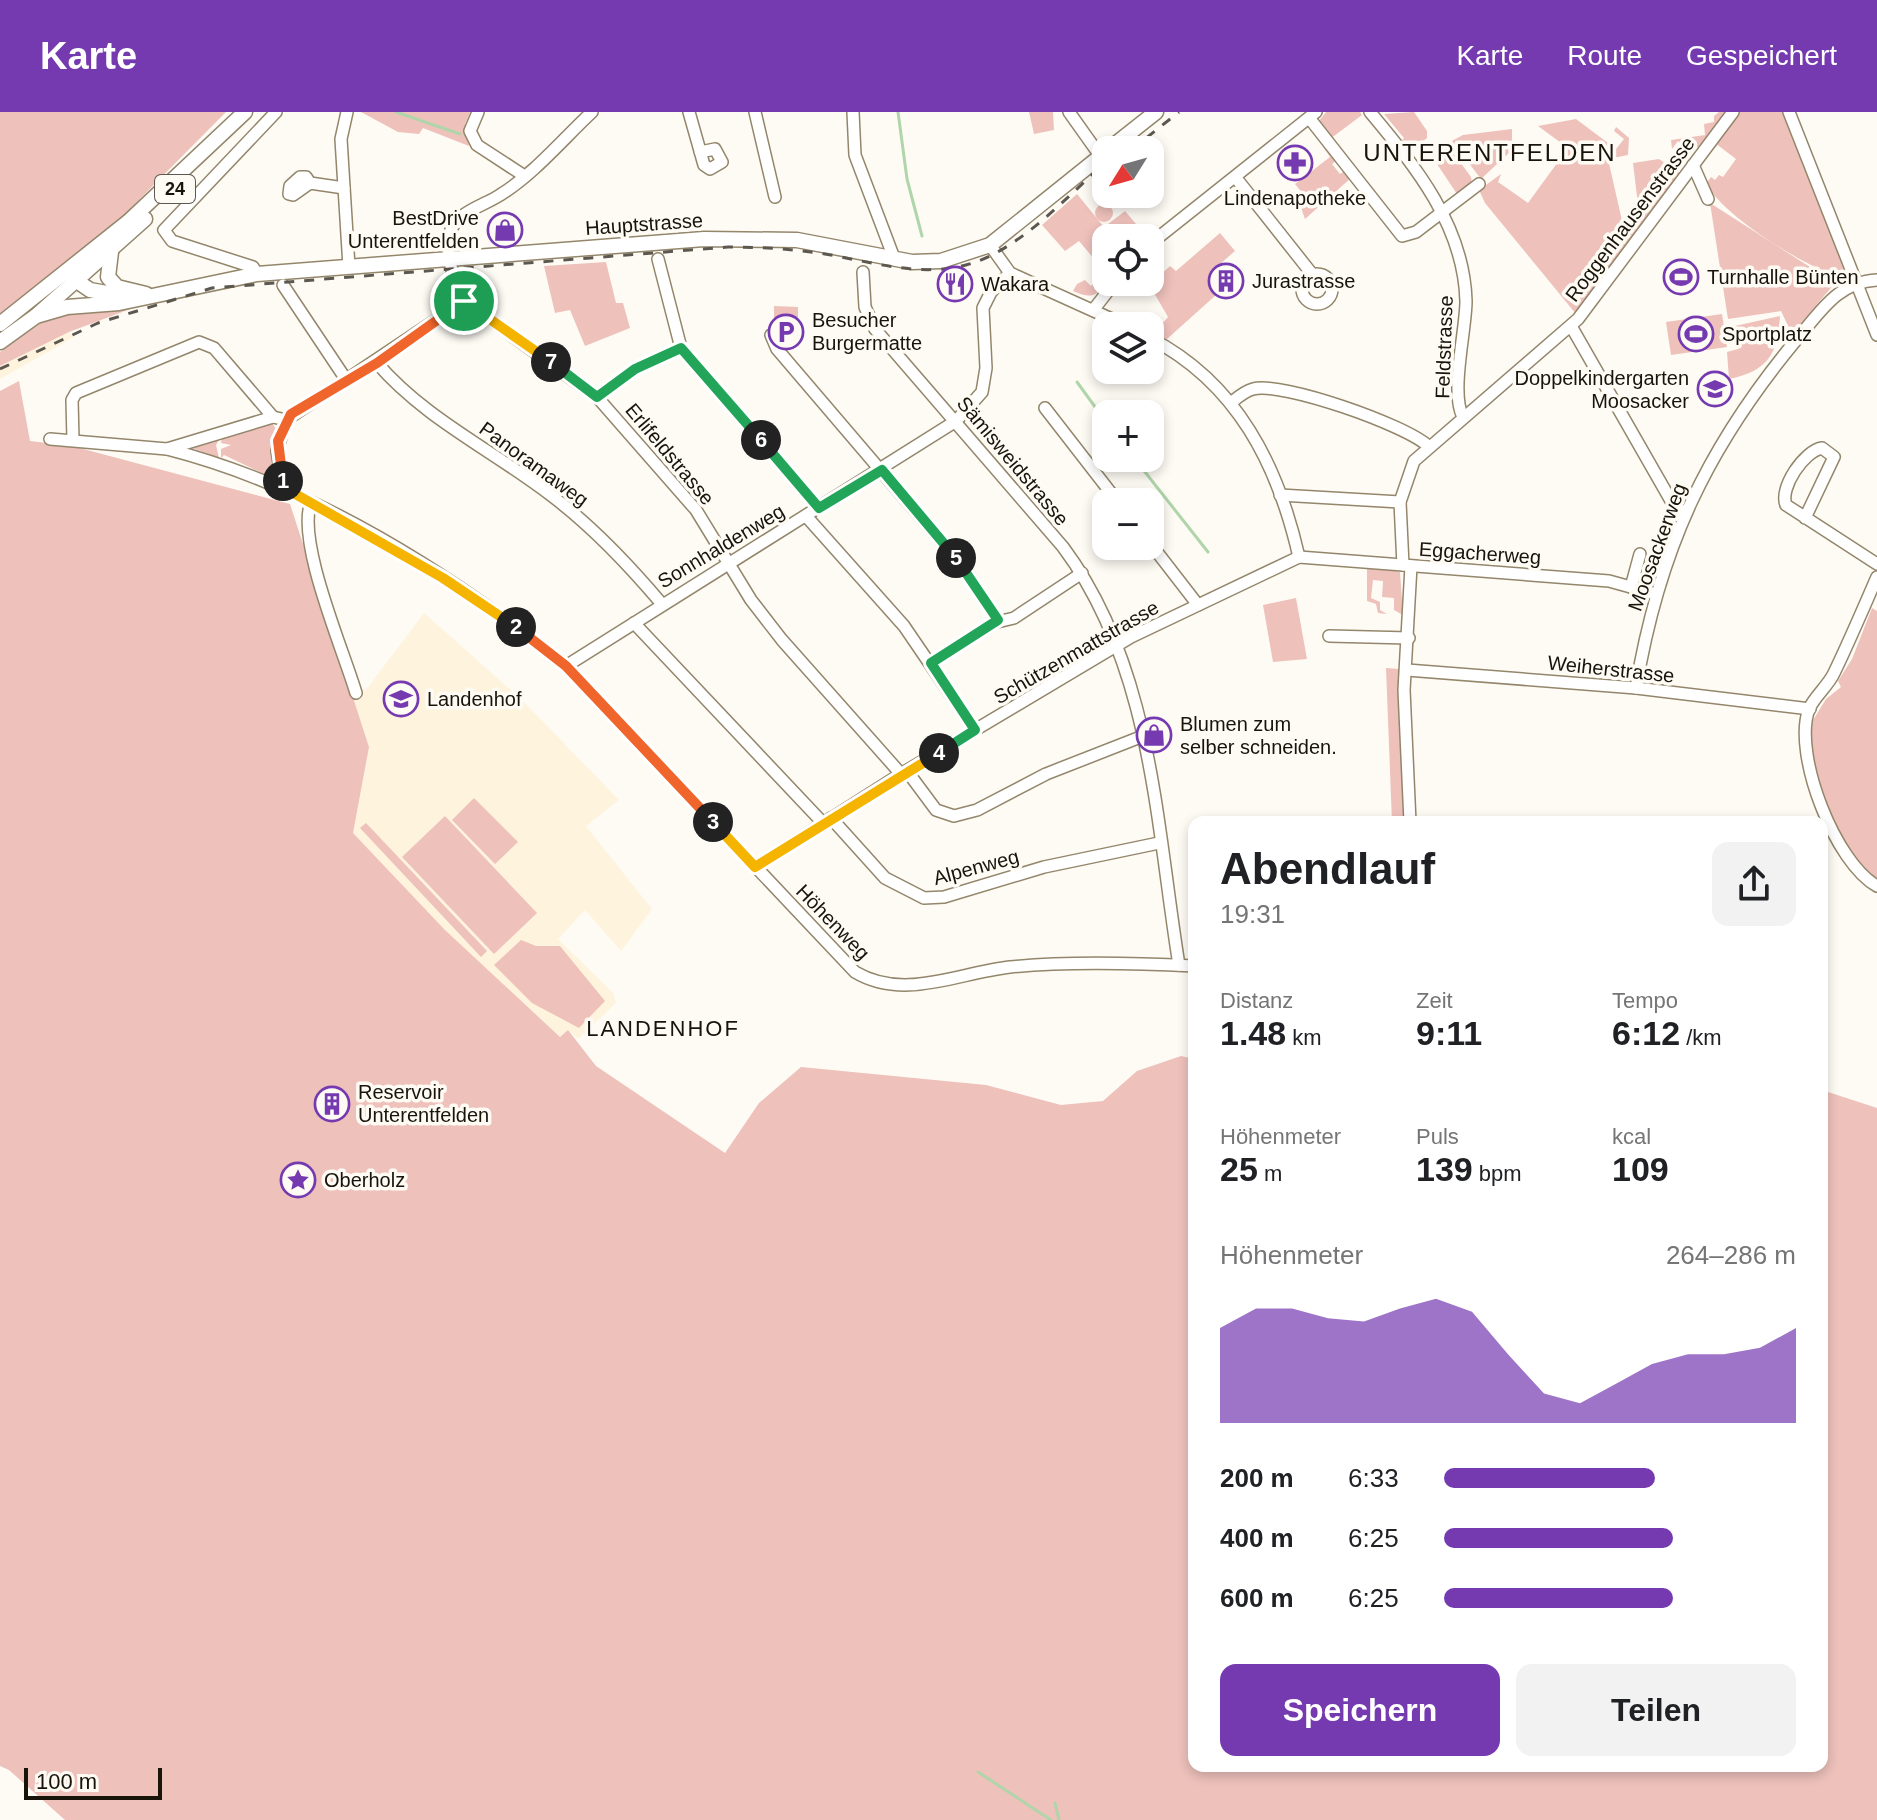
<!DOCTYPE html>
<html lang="de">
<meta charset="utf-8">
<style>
:root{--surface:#fff;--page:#f2f2f2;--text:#202124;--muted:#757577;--accent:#753ab0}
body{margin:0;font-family:Arial,sans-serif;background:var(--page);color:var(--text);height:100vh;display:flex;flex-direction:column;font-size:30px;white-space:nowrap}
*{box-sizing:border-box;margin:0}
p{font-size:26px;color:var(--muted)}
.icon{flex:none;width:44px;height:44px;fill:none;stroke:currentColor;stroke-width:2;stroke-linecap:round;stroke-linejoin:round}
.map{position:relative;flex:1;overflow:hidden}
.details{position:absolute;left:1188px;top:704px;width:640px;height:956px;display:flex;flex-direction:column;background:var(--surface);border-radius:16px;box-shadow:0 4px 12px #0003}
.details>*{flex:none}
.needle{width:52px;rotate:233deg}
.controls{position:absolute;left:1092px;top:24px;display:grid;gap:16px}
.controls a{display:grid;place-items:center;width:72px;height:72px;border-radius:16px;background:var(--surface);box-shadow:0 4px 12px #0003;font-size:40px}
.scale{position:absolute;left:24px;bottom:20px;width:138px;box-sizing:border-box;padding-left:8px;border:4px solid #19140a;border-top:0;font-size:22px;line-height:28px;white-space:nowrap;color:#19140a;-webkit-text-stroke:6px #fefbf5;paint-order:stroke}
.pin{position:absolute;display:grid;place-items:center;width:68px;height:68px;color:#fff;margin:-34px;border:4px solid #fff;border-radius:50%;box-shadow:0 2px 8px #0007}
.km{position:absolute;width:40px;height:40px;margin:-20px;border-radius:50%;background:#222;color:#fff;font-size:22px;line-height:40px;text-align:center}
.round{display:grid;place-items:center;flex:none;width:84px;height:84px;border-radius:16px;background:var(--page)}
.head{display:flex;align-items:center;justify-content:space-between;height:136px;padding:0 32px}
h1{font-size:44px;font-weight:700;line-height:60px}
.metrics{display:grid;grid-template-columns:repeat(3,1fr);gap:12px;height:136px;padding:8px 32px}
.metrics div{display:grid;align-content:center}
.metrics b{font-size:34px;font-weight:700}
.metrics small{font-size:22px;font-weight:400}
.metrics p{font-size:22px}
.chart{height:224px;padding:16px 32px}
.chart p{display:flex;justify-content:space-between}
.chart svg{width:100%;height:144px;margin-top:8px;fill:var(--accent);opacity:.7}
.button{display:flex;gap:16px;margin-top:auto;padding:16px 32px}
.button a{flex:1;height:92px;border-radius:16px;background:var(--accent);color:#fff;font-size:32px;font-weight:700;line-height:92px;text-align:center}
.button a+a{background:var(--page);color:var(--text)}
ul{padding:0 32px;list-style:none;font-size:26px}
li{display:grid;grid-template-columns:128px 96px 1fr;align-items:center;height:60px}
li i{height:20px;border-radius:10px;background:var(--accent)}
header{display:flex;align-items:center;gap:48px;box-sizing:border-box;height:112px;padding:0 40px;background:var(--accent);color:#fff}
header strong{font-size:38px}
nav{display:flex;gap:44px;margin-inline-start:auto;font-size:28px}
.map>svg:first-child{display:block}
.built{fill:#fef3dd}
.green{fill:#eec1bb}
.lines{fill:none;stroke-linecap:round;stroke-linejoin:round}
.stream{stroke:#b1d5aa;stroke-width:3}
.minor-casing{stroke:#93866b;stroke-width:14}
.major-casing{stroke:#93866b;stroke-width:17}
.minor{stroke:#fff;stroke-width:11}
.major{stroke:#fff;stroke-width:14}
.rail{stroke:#5c574f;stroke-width:3;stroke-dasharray:10 10;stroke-linecap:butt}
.split-1-casing{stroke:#fff;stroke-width:16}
.split-2-casing{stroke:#fff;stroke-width:16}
.split-3-casing{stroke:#fff;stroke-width:16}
.split-4-casing{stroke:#fff;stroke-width:16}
.split-5-casing{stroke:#fff;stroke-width:16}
.split-6-casing{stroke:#fff;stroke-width:16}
.split-7-casing{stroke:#fff;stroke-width:16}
.split-8-casing{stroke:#fff;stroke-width:16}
.split-1{stroke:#f0652b;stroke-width:10}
.split-2{stroke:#f5b400;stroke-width:10}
.split-3{stroke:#f0652b;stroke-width:10}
.split-4{stroke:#f5b400;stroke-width:10}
.split-5{stroke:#22a559;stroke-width:10}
.split-6{stroke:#22a559;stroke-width:10}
.split-7{stroke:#22a559;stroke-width:10}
.split-8{stroke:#f5b400;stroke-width:10}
.labels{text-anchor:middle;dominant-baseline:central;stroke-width:7;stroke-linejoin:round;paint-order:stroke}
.shield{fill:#fefbf5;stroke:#5e5950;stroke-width:2}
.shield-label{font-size:18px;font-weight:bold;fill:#19140a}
.poi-label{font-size:20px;fill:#19140a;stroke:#fefbf5;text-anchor:start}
.street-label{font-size:20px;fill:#19140a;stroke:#fefbf5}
.neighbourhood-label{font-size:22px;letter-spacing:2px;fill:#19140a;stroke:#fefbf5}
.quarter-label{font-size:24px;letter-spacing:2px;fill:#19140a;stroke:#fefbf5}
</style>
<header>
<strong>Karte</strong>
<nav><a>Karte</a><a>Route</a><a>Gespeichert</a></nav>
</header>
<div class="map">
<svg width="1877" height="1708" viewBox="0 0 1877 1708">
<rect width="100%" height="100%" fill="#fefbf5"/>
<g class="built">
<polygon points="69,220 74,225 0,267 0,254"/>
<polygon points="424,501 520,586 619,688 586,714 652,797 621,839 585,798 558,827 613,881 616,891 578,927 568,918 560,925 445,818 353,721 369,635 348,574 366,578"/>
</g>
<g class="green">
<polygon points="0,0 226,0 115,112 0,204"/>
<polygon points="361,0 470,0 465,12 469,34 423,16 419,22 398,20"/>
<polygon points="1029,0 1053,0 1054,18 1034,22"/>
<polygon points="1326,0 1360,0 1362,3 1330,27 1319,9"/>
<polygon points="1414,0 1427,19 1427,26 1412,38 1405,38 1399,32 1404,26 1384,2"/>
<polygon points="1719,0 1727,0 1700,37 1694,33 1679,39 1683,34 1678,29 1672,37 1671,28 1705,23 1704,12 1714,10 1714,4"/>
<path d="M1737,0H1785L1846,155L1842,167C1802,152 1728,108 1706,72L1711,65L1715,68L1719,63L1723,65L1736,47L1715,31Z"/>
<polygon points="1576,7 1616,37 1624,27 1614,19 1616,15 1629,26 1628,43 1608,47 1623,113 1640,109 1633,51 1659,47 1681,62 1576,202 1485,91 1479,78 1501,62 1498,70 1528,91 1568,36 1538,14"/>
<polygon points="1512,17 1512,38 1481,67 1452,29 1463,23"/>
<polygon points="1325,28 1338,47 1332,52 1340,62 1346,58 1352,65 1305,107 1300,93 1307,87 1295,72 1330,45 1321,31"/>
<polygon points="1438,30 1446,31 1471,65 1472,72 1459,85 1429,40 1427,36"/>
<polygon points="1077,82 1104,115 1125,99 1148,126 1106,126 1106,161 1079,129 1065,139 1042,113"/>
<polygon points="1710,91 1835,171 1792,222 1781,199 1728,207"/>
<circle cx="1104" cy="101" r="9"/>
<polygon points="1220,121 1235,139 1213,158 1226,174 1167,227 1154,221 1168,205 1150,174 1150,163 1155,168 1170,154 1176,159"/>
<polygon points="606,150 616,191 623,191 630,216 585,234 570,198 555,201 544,154"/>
<path d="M1106,161L1107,170C1096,185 1091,187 1073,179L1077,172L1085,168L1091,174Z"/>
<polygon points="149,190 69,220 0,254 0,240 41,211 61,202"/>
<polygon points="774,194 798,195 798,208 774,208"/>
<polygon points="1722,202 1727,235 1671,243 1666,210"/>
<path d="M1780,204C1778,242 1768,259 1729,267L1727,240L1738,237L1735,214Z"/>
<polygon points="19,269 30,329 72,334 290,392 369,635 353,721 445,818 560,925 568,918 596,954 725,1041 759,991 801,955 986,973 1061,993 1103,989 1137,959 1181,944 1194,947 1194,1654 1822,1654 1822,978 1877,996 1877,1708 65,1708 9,1658 0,1654 0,279"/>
<polygon points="272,311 276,317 273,334 277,363 266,363 224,343 221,346 221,337 231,333 221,331 222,325"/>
<polygon points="220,326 216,333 219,346 189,335"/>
<polygon points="1367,453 1400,460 1403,503 1394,498 1394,486 1382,485 1383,469 1373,468 1371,486 1380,490 1380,498 1387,502 1378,501 1376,492 1367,489"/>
<polygon points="1296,486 1307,547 1273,550 1263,493"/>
<polygon points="1872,496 1877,499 1877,770 1841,737 1807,653 1807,618 1826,587 1841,575 1838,569 1852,547"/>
<polygon points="1386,556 1400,557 1406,710 1392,710"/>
<polygon points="474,686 518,730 495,752 452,708"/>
<polygon points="445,704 537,801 494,842 402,745"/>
<polygon points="366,711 487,839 481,845 360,716"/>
<polygon points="521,828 536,834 560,834 605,889 579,916 532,891 494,853"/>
</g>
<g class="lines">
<g class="stream">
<polyline points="396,0 460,22"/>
<polyline points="898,0 907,67 922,124"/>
<polyline points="1077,270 1106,310"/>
<polyline points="1134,346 1208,440"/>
<polyline points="978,1660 1051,1708"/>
<polyline points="1055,1691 1059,1708"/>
</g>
<g class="minor-casing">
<g id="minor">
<polyline points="347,0 341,27 349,155"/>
<polyline points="478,0 470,19 477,33 523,63"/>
<path d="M592,0C563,27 534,62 500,83C485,93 458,100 451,118C443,138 455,172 464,189L597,285L696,398L751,488L782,528L901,662"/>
<polyline points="689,0 704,53 710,57 722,50 715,37 700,40"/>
<polyline points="755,0 775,85"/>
<polyline points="853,0 855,43 894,146"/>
<polyline points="1069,0 1101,45"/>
<path d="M1370,0C1416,55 1464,114 1466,189C1466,218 1450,281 1463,305"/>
<polyline points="1789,0 1877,223"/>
<polyline points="1310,7 1402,124 1416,120 1479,72"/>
<polyline points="1693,53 1708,87"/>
<polyline points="1236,66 1312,162"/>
<polyline points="310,71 306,65 300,65 290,74 289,82 293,83 310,71 344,76"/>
<polyline points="1150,132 1316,0"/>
<polyline points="990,133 1010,161 1127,214"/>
<polyline points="658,147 681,236 819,396"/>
<path d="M863,160L865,195L875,217L1063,435C1152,554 1156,711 1179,853"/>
<circle cx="1317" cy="177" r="15"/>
<polyline points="257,162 253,155 172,129 164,118 276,0"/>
<polyline points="283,173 347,269"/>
<polyline points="1094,197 1115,170"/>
<polyline points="1571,214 1674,394 1684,400"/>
<polyline points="771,223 777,237 964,456 998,508"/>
<path d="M1150,226C1237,271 1278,353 1299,445"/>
<path d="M377,251C425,307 494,339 552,384C593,415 628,452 661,491"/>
<polyline points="597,285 635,257 681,236"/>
<path d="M1232,290C1238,285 1245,279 1253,277C1281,269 1406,313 1428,334"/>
<polyline points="1045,296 1118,390"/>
<polyline points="50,327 167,337 273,305 286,308 464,189"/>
<polyline points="73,328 72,288 76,281 199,230 214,236 273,305"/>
<path d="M167,337C312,374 450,461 566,554L855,860C904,889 957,861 1010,855C1069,849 1134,851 1194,854"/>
<polyline points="283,375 277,339 286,308"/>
<polyline points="1280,383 1400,390"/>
<path d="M311,390C296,429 343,537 356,581"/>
<polyline points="806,404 904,514 975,618"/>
<path d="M1805,406L1834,345L1822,336C1804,339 1779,376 1786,393L1877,452"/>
<polyline points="1150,431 1198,493"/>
<polyline points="1299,445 1609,469 1656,482"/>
<polyline points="1403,453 1400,390 1414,349 1578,207 1733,0"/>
<path d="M1877,465C1863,497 1849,530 1834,561C1828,574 1814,585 1809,597C1792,642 1836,752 1877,774"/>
<polyline points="1631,475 1640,442"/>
<polyline points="634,511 823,711"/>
<polyline points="1329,524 1409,526"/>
<polyline points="931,551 993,511 1014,506 1082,461"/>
<polyline points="566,554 956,309 982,280 986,256 983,196 991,180 1010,161"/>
<polyline points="1407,558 1636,576 1810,597"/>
<path d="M1636,576C1659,437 1707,335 1797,227C1821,199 1838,170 1877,168"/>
<polyline points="907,659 936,698 954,704 977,698 1046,662 1143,624"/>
<polyline points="831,706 885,766 924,786 944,785 1044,755 1159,731"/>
<polyline points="1410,710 1404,578 1411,454"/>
<polyline points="755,755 901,662 1131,525 1299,445"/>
</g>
</g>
<g class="major-casing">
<g id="major">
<polyline points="1108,38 1156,0"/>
<polyline points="111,140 108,165 117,175 146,182"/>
<polyline points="71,165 90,178 118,183"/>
<polyline points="36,204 67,195 119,191 257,162 704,127 797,128 912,150 941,149 990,133 1106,40"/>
<polyline points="0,212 128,110 245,0"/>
<polyline points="0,230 36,204 145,107"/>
</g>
</g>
<use href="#minor" class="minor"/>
<use href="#major" class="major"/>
<g class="rail">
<polyline points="1131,38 1179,0"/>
<path d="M0,257L98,211L212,176L728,135C761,135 792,137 825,142C883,152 937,171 992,143C1035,121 1071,81 1106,50"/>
</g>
</g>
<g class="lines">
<g class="split-1-casing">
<polyline id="split-1" points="283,369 278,329 291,302 377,251 464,189"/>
</g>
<g class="split-2-casing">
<polyline id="split-2" points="283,369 283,375 443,466 516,515"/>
</g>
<g class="split-3-casing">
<polyline id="split-3" points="516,515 566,554 713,710"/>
</g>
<g class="split-4-casing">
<polyline id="split-4" points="713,710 755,755 939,641"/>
</g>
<g class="split-5-casing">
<polyline id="split-5" points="939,641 975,618 931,551 998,508 956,446"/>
</g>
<g class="split-6-casing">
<polyline id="split-6" points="761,328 819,396 882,358 956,446"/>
</g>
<g class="split-7-casing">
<polyline id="split-7" points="551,250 597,285 635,257 681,236 761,328"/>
</g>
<g class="split-8-casing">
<polyline id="split-8" points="464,189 551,250"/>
</g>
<use href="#split-1" class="split-1"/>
<use href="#split-2" class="split-2"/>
<use href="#split-3" class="split-3"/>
<use href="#split-4" class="split-4"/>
<use href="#split-5" class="split-5"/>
<use href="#split-6" class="split-6"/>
<use href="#split-7" class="split-7"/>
<use href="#split-8" class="split-8"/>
</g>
<defs>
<g id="pharmacy-ring" transform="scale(1.8)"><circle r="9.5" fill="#fefbf5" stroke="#753ab0" stroke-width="1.5"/><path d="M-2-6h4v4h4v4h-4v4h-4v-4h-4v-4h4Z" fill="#753ab0"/></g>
<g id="shop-ring" transform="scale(1.8)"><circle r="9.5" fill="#fefbf5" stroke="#753ab0" stroke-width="1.5"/><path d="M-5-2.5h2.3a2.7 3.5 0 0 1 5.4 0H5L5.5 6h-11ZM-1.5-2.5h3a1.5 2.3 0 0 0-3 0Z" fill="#753ab0"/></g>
<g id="stadium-ring" transform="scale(1.8)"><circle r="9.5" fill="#fefbf5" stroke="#753ab0" stroke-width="1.5"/><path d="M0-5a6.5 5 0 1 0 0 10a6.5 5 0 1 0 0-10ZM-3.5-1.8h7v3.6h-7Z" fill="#753ab0"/></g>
<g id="building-ring" transform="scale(1.8)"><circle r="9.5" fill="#fefbf5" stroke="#753ab0" stroke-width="1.5"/><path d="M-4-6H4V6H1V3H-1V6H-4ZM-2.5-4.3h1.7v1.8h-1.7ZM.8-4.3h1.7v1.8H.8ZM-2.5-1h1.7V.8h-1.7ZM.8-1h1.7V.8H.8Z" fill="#753ab0"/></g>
<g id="restaurant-ring" transform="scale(1.8)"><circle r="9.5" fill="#fefbf5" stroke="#753ab0" stroke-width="1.5"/><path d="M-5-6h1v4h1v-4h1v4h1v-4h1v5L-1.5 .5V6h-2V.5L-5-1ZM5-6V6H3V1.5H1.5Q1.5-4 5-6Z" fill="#753ab0"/></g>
<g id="parking-ring" transform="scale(1.8)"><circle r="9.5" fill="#fefbf5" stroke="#753ab0" stroke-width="1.5"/><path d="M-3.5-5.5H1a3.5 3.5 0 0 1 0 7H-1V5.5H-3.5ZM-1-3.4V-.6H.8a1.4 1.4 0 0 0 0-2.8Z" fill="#753ab0"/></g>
<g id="school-ring" transform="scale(1.8)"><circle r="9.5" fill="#fefbf5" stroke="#753ab0" stroke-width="1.5"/><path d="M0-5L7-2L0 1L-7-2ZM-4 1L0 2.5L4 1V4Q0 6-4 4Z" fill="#753ab0"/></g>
<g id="sight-ring" transform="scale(1.8)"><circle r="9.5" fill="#fefbf5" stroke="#753ab0" stroke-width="1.5"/><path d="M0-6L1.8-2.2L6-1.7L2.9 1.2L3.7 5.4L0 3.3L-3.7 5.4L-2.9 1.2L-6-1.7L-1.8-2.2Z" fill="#753ab0"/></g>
</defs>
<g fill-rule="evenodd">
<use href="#pharmacy-ring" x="1295" y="51"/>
<use href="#shop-ring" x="505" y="118"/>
<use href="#stadium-ring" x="1681" y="165"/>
<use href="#building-ring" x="1226" y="169"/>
<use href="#restaurant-ring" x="955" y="172"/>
<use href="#parking-ring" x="786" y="220"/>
<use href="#stadium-ring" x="1696" y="222"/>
<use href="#school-ring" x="1715" y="277"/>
<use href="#school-ring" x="401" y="587"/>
<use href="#shop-ring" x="1154" y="623"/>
<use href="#building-ring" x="332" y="992"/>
<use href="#sight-ring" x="298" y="1068"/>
</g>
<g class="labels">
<rect class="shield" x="155" y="63" width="40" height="28" rx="6"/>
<g class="shield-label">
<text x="175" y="77">24</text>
</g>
<g class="poi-label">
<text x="1295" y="86" text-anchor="middle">Lindenapotheke</text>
<text x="479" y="106" text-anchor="end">BestDrive<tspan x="479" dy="23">Unterentfelden</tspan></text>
<text x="1707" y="165">Turnhalle Bünten</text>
<text x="1252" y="169">Jurastrasse</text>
<text x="981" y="172">Wakara</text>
<text x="812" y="208">Besucher<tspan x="812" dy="23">Burgermatte</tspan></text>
<text x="1722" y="222">Sportplatz</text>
<text x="1689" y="266" text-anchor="end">Doppelkindergarten<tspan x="1689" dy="23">Moosacker</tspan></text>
<text x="427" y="587">Landenhof</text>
<text x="1180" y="612">Blumen zum<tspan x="1180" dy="23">selber schneiden.</tspan></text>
<text x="358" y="980">Reservoir<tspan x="358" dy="23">Unterentfelden</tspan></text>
<text x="324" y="1068">Oberholz</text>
</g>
<g class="street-label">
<text transform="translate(1630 107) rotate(-53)">Roggenhausenstrasse</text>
<text transform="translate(644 112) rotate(-4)">Hauptstrasse</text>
<text transform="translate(1444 235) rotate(-88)">Feldstrasse</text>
<text transform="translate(670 342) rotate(50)">Erlifeldstrasse</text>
<text transform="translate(1013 349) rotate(50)">Sämisweidstrasse</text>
<text transform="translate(534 352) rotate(36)">Panoramaweg</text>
<text transform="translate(721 434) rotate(-31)">Sonnhaldenweg</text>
<text transform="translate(1657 435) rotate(-70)">Moosackerweg</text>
<text transform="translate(1480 441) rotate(4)">Eggacherweg</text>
<text transform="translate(1076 540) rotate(-30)">Schützenmattstrasse</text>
<text transform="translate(1611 557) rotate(6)">Weiherstrasse</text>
<text transform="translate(976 755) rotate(-15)">Alpenweg</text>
<text transform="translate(833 810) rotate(46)">Höhenweg</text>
</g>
<g class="neighbourhood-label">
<text x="663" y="916">LANDENHOF</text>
</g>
<g class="quarter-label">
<text x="1490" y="40">UNTERENTFELDEN</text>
</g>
</g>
</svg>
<div class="controls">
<a><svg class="needle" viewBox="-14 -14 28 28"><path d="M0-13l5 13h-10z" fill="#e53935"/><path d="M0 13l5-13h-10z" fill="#757577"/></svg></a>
<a><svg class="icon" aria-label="locate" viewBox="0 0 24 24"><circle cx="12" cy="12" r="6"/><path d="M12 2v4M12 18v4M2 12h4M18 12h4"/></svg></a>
<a><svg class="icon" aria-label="layers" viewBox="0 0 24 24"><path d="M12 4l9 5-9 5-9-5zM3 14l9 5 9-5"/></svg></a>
<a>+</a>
<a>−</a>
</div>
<div class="scale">100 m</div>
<div class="pin" style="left:464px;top:189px;background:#1e9e55"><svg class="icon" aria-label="arrive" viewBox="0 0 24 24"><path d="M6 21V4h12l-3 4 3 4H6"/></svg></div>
<b class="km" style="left:283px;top:369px">1</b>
<b class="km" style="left:516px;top:515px">2</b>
<b class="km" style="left:713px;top:710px">3</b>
<b class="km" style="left:939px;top:641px">4</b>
<b class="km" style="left:956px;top:446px">5</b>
<b class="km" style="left:761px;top:328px">6</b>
<b class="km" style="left:551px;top:250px">7</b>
<section class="details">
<div class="head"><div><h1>Abendlauf</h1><p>19:31</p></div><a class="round"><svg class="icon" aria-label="share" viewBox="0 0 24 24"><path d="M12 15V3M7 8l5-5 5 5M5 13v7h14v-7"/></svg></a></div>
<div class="metrics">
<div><p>Distanz</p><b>1.48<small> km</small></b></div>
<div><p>Zeit</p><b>9:11</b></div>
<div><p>Tempo</p><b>6:12<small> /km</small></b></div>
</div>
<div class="metrics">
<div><p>Höhenmeter</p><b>25<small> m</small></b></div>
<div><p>Puls</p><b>139<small> bpm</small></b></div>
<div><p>kcal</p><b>109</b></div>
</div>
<div class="chart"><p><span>Höhenmeter</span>264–286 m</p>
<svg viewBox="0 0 160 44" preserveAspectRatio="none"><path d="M0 44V15L10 9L20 9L30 12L40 13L50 9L60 6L70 10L80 23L90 35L100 38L110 32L120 26L130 23L140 23L150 21L160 15V44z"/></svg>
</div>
<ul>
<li><b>200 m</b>6:33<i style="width:60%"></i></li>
<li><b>400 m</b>6:25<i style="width:65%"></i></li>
<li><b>600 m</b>6:25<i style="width:65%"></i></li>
</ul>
<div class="button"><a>Speichern</a><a>Teilen</a></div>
</section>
</div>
